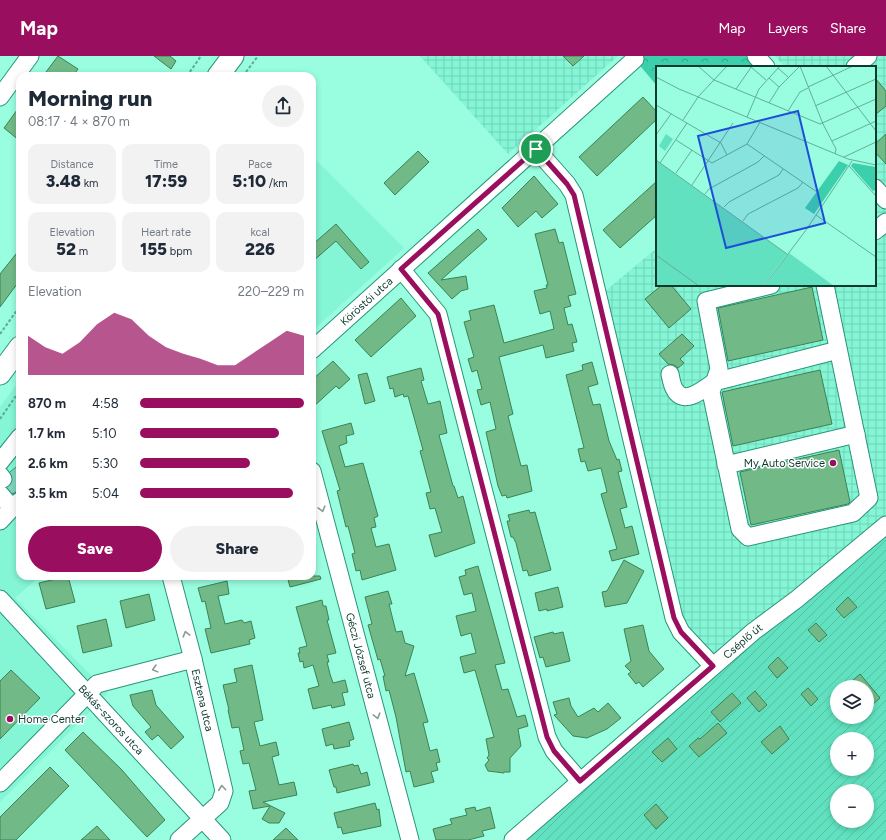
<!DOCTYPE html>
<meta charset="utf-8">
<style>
:root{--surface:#fff;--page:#f2f2f3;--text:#1f2937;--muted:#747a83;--accent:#9a0e5f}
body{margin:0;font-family:Figtree,sans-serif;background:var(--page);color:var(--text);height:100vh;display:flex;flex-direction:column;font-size:15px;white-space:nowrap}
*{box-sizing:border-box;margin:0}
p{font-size:13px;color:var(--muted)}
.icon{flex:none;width:22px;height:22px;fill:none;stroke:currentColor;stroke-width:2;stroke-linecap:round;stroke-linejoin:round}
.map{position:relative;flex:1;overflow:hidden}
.details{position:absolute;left:16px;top:16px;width:300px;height:508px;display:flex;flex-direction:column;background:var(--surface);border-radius:12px;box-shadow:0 2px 6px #0003}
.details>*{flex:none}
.controls{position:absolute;left:830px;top:624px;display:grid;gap:8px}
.controls a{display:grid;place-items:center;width:44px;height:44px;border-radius:50%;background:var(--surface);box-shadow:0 2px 6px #0003;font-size:20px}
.pin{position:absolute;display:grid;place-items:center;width:34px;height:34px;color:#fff;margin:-17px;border:2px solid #fff;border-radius:50%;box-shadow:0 1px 4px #0007}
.round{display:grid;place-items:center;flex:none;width:42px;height:42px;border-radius:21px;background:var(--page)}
.overview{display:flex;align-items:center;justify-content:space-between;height:68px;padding:0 12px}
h1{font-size:22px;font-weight:800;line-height:30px}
.metrics{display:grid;grid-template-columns:repeat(3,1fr);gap:6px;height:68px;padding:4px 12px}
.metrics div{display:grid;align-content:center;border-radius:10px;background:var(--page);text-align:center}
.metrics b{font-size:17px;font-weight:800}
.metrics small{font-size:11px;font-weight:400}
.metrics p{font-size:11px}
.chart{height:112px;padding:8px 12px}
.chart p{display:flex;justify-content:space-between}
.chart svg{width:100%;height:72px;margin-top:4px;fill:var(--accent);opacity:.7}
.cta{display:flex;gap:8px;margin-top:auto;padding:8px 12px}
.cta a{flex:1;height:46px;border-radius:24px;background:var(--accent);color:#fff;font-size:16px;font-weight:800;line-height:46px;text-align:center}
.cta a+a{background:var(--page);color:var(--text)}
ul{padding:0 12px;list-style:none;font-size:13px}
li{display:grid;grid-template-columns:64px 48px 1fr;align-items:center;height:30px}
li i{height:10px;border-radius:5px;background:var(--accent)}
header{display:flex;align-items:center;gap:24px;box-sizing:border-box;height:56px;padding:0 20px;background:var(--accent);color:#fff}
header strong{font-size:19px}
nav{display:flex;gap:22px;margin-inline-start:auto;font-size:14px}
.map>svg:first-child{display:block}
.built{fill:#84f5d5}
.industrial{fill:url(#industrial-grid)}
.forest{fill:url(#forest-crowns)}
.garden{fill:url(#garden-furrows);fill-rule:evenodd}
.building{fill:#71ba88;stroke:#3a8354}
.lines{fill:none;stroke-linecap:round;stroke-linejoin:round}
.minor-tunnel{stroke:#7dd6bc;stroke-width:17;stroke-dasharray:17 8;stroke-linecap:butt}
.minor-casing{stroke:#28957b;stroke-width:19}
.major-casing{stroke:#28957b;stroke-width:23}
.path{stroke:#5eaa94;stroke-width:2;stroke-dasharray:3 2;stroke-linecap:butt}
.minor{stroke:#fff;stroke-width:17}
.major{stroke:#fff;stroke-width:21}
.oneway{stroke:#869c96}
.route-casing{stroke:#fff;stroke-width:8}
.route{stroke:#9a0e5f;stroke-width:5}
.poi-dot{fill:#9a0e5f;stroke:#fff;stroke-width:1.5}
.labels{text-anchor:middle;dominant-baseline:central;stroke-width:3;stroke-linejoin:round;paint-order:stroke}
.street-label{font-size:11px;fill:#0d392e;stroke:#fff}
.poi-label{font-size:11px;fill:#0d392e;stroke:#fff;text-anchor:end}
.inset-road{fill:none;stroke:#61af99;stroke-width:1}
.view{fill:#1d4ed8;fill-opacity:0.15;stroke:#1d4ed8;stroke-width:2}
.inset-edge{fill:none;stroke:#0d392e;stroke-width:2}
</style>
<header>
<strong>Map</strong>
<nav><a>Map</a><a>Layers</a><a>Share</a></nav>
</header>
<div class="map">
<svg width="886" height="784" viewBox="0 0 886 784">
<defs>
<pattern id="industrial-grid" width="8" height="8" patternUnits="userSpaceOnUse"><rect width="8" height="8" fill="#84f5d5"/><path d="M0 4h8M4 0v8" fill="none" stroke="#71d3b7"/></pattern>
<pattern id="forest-crowns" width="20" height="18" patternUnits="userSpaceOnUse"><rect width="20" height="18" fill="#3bcfac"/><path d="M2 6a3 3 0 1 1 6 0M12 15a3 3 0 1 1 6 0" fill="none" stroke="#30a98c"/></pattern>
<pattern id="garden-furrows" width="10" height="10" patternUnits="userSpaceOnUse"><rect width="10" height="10" fill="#61e1bf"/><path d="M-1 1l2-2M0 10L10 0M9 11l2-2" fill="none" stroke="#53c2a4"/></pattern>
</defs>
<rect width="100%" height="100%" fill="#99fde0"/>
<g class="built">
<polygon points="312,100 404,192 312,275"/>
<polygon points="20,324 20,520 40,520 15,542 108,637 0,746 0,351"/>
</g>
<g class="industrial">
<polygon points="420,0 618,0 508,98"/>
<polygon points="775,0 886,0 886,461 713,610 681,576 598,241 657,192 657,229 875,229 875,11 785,11"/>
</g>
<polygon class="forest" points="632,0 748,0 758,11 657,11 657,30"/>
<path class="garden" d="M886,469V784H513ZM837,631H867V661H837ZM837,683H867V713H837ZM837,735H867V765H837Z"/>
<g class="building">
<polygon points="58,0 78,13 73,20 43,20"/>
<polygon points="154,0 170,0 176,5 171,13"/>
<polygon points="563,0 584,0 573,10"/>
<polygon points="875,22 886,35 886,50 875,59"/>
<polygon points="643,41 657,56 657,63 597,120 579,101"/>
<polygon points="20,50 20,85 4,72"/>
<polygon points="886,78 886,108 875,96 875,88"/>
<polygon points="418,95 429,106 395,139 384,127"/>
<polygon points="534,120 558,148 542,162 536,155 518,171 502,152"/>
<polygon points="657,125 657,159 620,192 603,174"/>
<polygon points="336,168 369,206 361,213 336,185 312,206 312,189"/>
<polygon points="478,173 487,183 441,224 466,220 468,233 461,235 452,243 428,217"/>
<polygon points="555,173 559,187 563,186 576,238 568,240 571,250 564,252 568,269 572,268 577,286 572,287 574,295 546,302 543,289 499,301 513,358 508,360 521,410 527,409 532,435 507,442 506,439 502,440 498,430 486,376 496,373 490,346 481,349 477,334 482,333 477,314 472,316 468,303 474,301 464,266 471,264 469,255 494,249 504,287 554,273 550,255 540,258 534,235 547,232 546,229 548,229 535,178"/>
<polygon points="20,193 20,224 0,251 0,218"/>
<polygon points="662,229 671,229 691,253 669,272 645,243"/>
<polygon points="812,231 823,284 728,305 718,252"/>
<polygon points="401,242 416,260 371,301 355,284"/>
<polygon points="682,278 694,290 680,303 684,307 678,312 674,309 668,308 659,298"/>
<polygon points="333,305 350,323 339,333 336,330 312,352 312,324"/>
<polygon points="592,306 598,328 588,331 593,349 600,348 609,385 617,404 619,403 622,415 618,416 627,451 620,453 625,472 632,470 639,498 612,505 609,495 617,493 601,438 607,436 601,412 588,415 585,405 581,406 578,393 584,392 566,319 583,314 582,309"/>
<polygon points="421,312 424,324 421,325 428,348 440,345 447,377 439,379 453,430 454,430 458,442 463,440 475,487 435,501 429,479 442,476 435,452 430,453 426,437 431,436 420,395 423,394 415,365 408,340 404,341 403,338 395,341 393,332 390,333 387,321"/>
<polygon points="820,314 832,368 733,390 722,336"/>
<polygon points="367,317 375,345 365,348 358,319"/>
<polygon points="351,367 354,378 346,380 347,387 339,390 345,411 363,407 378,460 374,462 376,471 371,472 376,491 389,488 396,514 362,524 360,514 356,515 352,498 355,497 348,470 346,471 337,435 340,434 322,375"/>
<polygon points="839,394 850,446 848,448 751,469 740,416"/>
<polygon points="20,408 20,435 13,438 8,432 12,427 13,421 10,416"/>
<polygon points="529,454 530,457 535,456 551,514 529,520 527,514 523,515 516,487 513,481 511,481 507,465 510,465 508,459"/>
<polygon points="624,504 644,515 627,547 605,551 602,536 607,535"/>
<polygon points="478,510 505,607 495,609 502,634 508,633 517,661 525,659 528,670 518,673 521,690 510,702 510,716 504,716 504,717 488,715 485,709 489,704 487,702 489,699 486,683 494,681 475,614 464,617 460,601 476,597 471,577 461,580 456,560 476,555 472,537 464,539 459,521 466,519 465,514"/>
<polygon points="68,520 75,546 46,553 39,527"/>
<polygon points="287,520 320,520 321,523 290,531"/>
<polygon points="227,525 229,538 218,540 225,568 242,564 244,567 251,565 255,582 249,584 250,588 211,597 205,573 211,572 205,545 202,546 198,532"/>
<polygon points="558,531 563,551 547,555 547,553 539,555 535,537"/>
<polygon points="388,535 392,548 389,548 396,576 402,575 405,587 414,590 405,620 414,617 428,666 423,667 430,695 437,693 440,706 436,707 438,714 431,716 434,726 414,731 410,715 406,716 396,661 389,634 386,635 383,620 385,620 380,603 378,604 368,569 372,568 365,541"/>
<polygon points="149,538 155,564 126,572 120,545"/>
<polygon points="848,541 857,551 844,562 836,553"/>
<polygon points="322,544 323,550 326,550 329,564 327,564 336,597 327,599 329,606 327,606 330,618 333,627 345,624 348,636 342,637 345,649 332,652 331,649 313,653 308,633 319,630 313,609 304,612 303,605 300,606 298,597 300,597 299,592 307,590 296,551"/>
<polygon points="106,563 112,590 83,597 77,570"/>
<polygon points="816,567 827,579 819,586 808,574"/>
<polygon points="643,569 649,595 664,613 643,631 639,626 636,628 628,618 631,616 625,610 631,605 624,573"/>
<polygon points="553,576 554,578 563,576 570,605 546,611 543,601 540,602 534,581"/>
<polygon points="778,601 788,612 777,622 768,611"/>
<polygon points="252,609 263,664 254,666 260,690 276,686 279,699 272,701 279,729 294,726 297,739 263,746 285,757 279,767 269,767 262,763 270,750 253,753 249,735 256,734 249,707 243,708 240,695 244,694 239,671 232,672 228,654 229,654 223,629 237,626 234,613"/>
<polygon points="11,614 40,642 0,683 0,625"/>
<polygon points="860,618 880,642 872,649 867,644 867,631 856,631 851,626"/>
<polygon points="808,632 818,643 811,650 801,638"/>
<polygon points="152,634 156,649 184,681 171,693 158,679 152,684 145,676 151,671 133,650 130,639"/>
<polygon points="755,635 767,649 759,656 747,642"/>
<polygon points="732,637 741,647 720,666 711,656"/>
<polygon points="569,642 571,650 578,661 594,652 598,656 608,647 621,662 607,673 587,682 573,680 554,659 557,658 553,646"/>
<polygon points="349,666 354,683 349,685 350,690 334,693 333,688 326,690 322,673"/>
<polygon points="718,667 727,677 699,701 689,690 698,682 700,683"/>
<polygon points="780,670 789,683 772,698 761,686"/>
<polygon points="83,676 122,714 165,764 147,781 65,694"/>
<polygon points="668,682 677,693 662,706 652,696"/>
<polygon points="353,708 354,710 358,709 361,718 367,716 370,729 337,737 336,731 334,731 329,714"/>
<polygon points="50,711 69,730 16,784 0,784 0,761"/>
<polygon points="375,747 377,754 379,753 381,770 343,778 341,771 338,772 334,757"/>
<polygon points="656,748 668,762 656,773 644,759"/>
<polygon points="475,751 476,755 490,751 495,772 482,775 484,780 468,784 436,784 433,773 452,768 450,763 467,759 465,753"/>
<polygon points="97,770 110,784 81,784"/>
<polygon points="286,772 298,784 273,784"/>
</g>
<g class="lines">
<g class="minor-tunnel">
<polyline points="13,414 20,423"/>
<polyline points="3,423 16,438"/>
</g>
<g class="minor-casing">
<g id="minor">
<polyline points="756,0 766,11"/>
<polyline points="855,11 868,0"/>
<polyline points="0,41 30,0"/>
<polyline points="536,93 567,128 574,139 674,562 681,576 713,610"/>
<polyline points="875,132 886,144"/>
<polyline points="875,175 886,166"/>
<polyline points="401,213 438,258 547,681 554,695 580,725"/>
<polyline points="771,229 706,245 719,313 711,336 740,473 748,481 853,457 869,442 825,229"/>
<path id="s1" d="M312,294L635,3"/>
<path d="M670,318C671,323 672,330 675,334C684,350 704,333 714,326L838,294"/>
<polyline points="0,406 20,381"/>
<polyline points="726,409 856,378"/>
<path id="s2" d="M312,415L410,784"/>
<polyline points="0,419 3,423"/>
<polyline points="0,438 12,452 20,445"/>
<polyline points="0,465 12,452"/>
<path id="s3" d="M171,520L193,603L224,735L220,747L179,784"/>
<path id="s4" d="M0,543L222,784"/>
<polyline points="0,727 97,628 193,603"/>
<path id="s5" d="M513,784L754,575L797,543L886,469"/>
</g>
</g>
<g class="major-casing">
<g id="major">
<polyline points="218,20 233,0"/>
<polyline points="0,318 20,291"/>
</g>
</g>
<g class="path">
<polyline points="187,20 201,0"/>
<polyline points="243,20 258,0"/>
<polyline points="0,278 20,250"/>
<polyline points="0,363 20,334"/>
</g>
<use href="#minor" class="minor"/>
<use href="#major" class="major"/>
</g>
<defs><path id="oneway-chevron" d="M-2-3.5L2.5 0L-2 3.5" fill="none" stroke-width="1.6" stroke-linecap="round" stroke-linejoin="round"/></defs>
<g class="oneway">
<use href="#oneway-chevron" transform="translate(322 453) rotate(75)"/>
<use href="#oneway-chevron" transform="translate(186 578) rotate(-105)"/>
<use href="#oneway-chevron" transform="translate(155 613) rotate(165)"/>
<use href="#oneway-chevron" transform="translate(377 660) rotate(75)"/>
<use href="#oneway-chevron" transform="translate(222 732) rotate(-95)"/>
</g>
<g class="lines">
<g class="route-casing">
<polygon id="route" points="536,93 567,128 574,139 674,562 681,576 713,610 580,725 554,695 547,681 438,258 401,213"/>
</g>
<use href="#route" class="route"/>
</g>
<g class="poi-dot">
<circle cx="833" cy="407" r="4"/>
<circle cx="10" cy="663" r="4"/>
</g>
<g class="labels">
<g class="street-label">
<text stroke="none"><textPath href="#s1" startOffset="73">Köröstói utca</textPath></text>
<text stroke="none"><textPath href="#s5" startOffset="304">Cséplő út</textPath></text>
<text stroke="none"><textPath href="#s2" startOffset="191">Géczi József utca</textPath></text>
<text stroke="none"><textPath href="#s3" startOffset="128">Esztena utca</textPath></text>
<text stroke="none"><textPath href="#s4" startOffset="164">Békás-szoros utca</textPath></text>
</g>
<g class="poi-label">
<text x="825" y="407">My Auto Service</text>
<text x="18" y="663" text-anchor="start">Home Center</text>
</g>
</g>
<g transform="translate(656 10)">
<rect width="220" height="220" fill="#99fde0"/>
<path d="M133,187L178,220H109Z" fill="#61e1bf"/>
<path d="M183,95L192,99L158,148L149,142ZM197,97L220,101V124L217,125L195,100Z" fill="#3bcfac"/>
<path d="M0,94L131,188L107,220H0Z" fill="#61e1bf"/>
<path d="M10,68L17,73L9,85L3,80Z" fill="#61e1bf"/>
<path class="inset-road" d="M42,0L58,14L164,58L220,33M144,0L167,58L180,83L179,88M170,0L220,65M95,1L110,14M122,2L132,11M0,11L23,23L192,93L220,99M113,12L123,21M152,21L197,0M80,23L96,0M113,37L123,21L144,0M0,39L65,77L71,89M159,40L220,13M132,45L144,26L152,22M91,51L103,23L124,0M27,54L42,31L71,0M0,69L15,48M20,74L56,97L91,78L104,56M176,75L220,55M91,78L161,126M188,91L220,76M0,94L131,188M4,97L31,57M193,100L220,130M20,107L36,84M36,119L77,57M49,128L53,123L102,96L108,90M68,141L73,136L123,109L127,103M160,149L220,191M87,155L92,148L142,122L147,116M0,189L43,220M108,220L150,164L196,95"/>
<path class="view" d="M142,45L169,157L70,182L42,70Z"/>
<rect width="220" height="220" class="inset-edge"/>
</g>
</svg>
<div class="controls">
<a><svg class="icon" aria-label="layers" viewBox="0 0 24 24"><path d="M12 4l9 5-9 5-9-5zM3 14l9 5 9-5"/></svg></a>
<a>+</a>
<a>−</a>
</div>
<div class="pin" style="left:536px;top:93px;background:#1e9e55"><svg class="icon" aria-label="arrive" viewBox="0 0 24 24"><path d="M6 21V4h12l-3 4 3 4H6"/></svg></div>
<section class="details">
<div class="overview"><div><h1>Morning run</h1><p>08:17 · 4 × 870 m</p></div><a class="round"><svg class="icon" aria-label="share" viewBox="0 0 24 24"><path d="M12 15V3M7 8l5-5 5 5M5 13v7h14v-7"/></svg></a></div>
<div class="metrics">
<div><p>Distance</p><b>3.48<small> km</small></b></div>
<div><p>Time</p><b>17:59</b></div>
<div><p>Pace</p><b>5:10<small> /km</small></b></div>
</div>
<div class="metrics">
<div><p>Elevation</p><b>52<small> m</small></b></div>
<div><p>Heart rate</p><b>155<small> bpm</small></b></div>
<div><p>kcal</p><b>226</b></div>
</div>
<div class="chart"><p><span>Elevation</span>220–229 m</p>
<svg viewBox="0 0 160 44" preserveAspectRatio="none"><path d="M0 44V20L10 27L20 31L30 24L40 13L50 6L60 10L70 20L80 27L90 31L100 34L110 38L120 38L130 31L140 24L150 17L160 20V44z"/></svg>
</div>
<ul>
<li><b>870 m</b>4:58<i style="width:100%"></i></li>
<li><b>1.7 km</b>5:10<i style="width:85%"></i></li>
<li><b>2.6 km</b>5:30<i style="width:67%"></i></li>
<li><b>3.5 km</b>5:04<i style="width:93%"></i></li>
</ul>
<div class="cta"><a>Save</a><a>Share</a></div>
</section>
</div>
